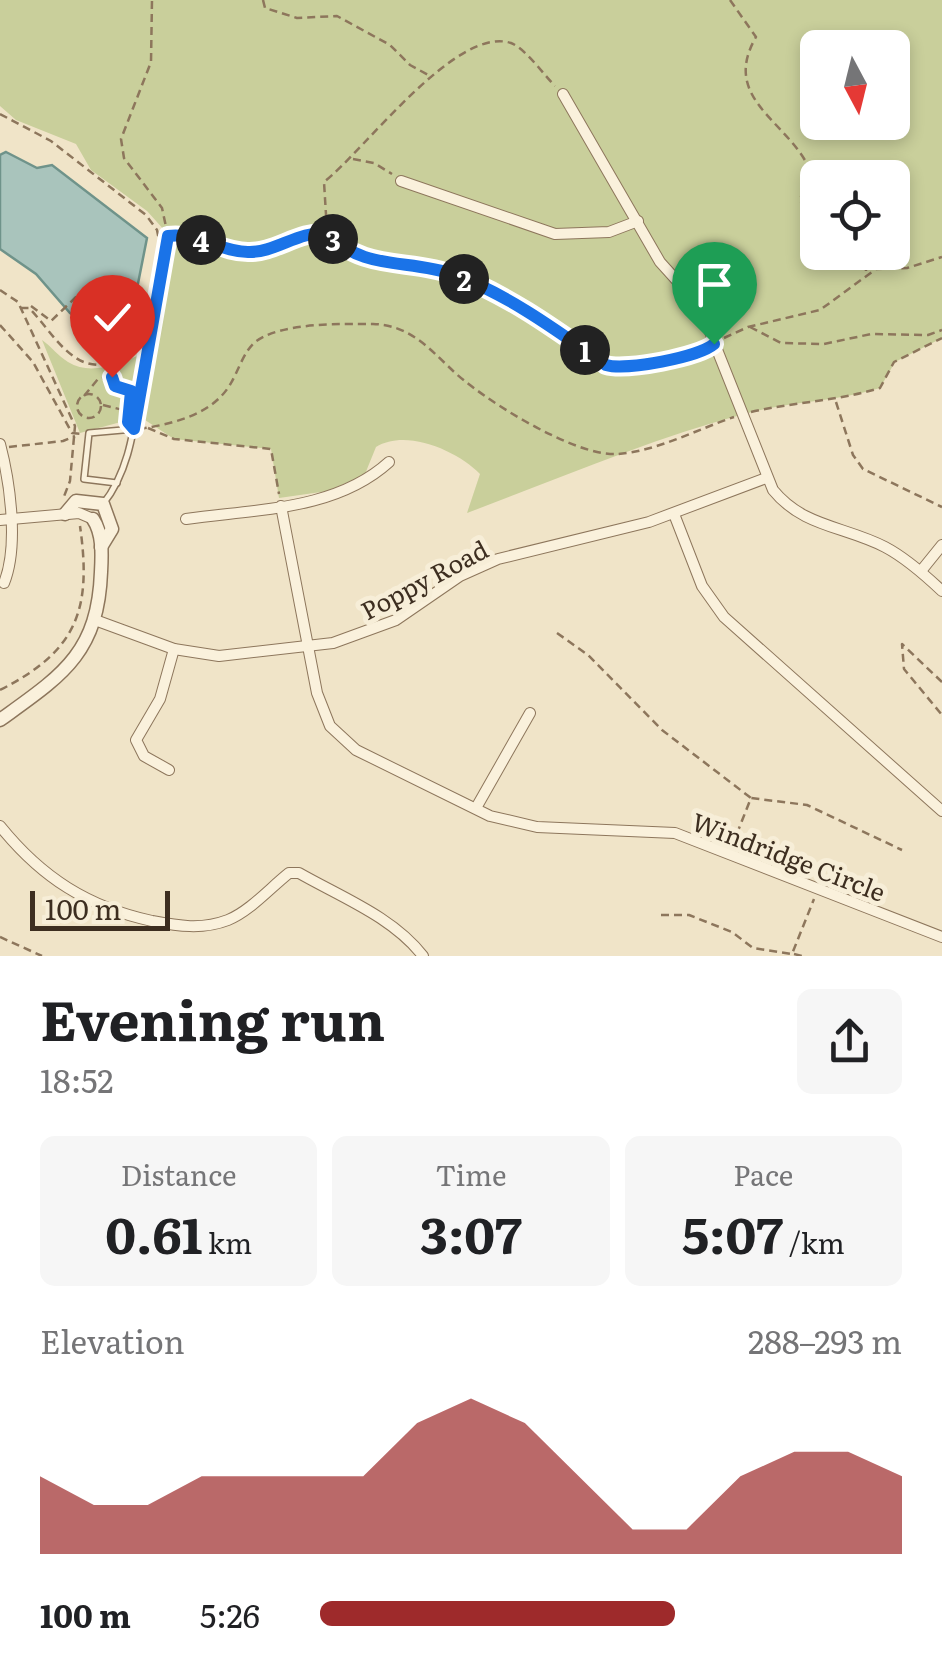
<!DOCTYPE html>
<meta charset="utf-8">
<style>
:root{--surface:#fff;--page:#f6f6f6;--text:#202124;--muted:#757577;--accent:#9e2a2b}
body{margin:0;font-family:Literata,serif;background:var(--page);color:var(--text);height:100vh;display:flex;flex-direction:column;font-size:38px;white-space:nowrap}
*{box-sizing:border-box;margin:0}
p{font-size:32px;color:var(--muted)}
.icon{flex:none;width:55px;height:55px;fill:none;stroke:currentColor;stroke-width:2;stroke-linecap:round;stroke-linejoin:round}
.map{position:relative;height:956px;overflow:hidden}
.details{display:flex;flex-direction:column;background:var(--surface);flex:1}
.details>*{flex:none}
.needle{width:65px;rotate:173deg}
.fabs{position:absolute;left:800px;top:30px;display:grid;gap:20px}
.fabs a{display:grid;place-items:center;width:110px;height:110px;border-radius:15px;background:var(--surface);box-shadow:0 5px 15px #0003;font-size:50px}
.scale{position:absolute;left:30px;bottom:25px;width:140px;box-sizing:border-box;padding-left:10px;border:5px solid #3d2e20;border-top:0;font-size:28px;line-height:35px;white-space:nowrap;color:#3d2e20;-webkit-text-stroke:8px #f7eed8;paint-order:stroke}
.pin{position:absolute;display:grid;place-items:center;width:85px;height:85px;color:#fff;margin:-102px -42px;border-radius:50% 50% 50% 0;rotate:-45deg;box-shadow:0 0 10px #0007}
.pin .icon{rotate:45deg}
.km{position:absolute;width:50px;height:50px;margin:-25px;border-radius:50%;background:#222;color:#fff;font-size:28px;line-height:50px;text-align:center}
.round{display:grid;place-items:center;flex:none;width:105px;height:105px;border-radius:15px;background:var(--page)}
.headline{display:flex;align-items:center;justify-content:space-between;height:170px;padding:0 40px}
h1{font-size:55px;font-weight:700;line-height:75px}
.metrics{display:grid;grid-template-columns:repeat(3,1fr);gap:15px;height:170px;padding:10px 40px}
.metrics div{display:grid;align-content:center;border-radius:15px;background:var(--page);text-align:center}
.metrics b{font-size:50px;font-weight:700}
.metrics small{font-size:28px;font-weight:400}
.metrics p{font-size:28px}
.chart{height:280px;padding:20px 40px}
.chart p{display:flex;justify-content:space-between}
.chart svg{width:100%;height:180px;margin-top:10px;fill:var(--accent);opacity:.7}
ul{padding:0 40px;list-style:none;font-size:32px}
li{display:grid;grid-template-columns:160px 120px 1fr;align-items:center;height:75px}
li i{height:25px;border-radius:12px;background:var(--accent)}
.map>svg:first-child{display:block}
.green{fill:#c9cf9b;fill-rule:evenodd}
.water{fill:#a9c4bc;stroke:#6f938a;stroke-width:2.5}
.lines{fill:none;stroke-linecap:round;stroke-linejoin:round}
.service-casing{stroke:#8d765c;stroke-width:8}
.minor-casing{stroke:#8d765c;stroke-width:12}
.tertiary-casing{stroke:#8d765c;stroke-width:15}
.path{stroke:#8d765c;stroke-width:2.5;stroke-dasharray:8 5;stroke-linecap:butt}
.service{stroke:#faf1dc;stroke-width:5}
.minor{stroke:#faf1dc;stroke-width:10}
.tertiary{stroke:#faf1dc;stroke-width:12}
.route-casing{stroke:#fff;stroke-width:20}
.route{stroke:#1a73e8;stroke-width:12}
.labels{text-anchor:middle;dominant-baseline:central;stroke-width:10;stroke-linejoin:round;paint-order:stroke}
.street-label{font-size:25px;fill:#3d2e20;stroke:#f7eed8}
</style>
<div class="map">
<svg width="942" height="956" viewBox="0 0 942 956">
<rect width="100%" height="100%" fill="#f0e4c8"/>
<g class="green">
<path d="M0,0H942V338L895,362L880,388C835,402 790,401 744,414C650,439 558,479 467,513L480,474C458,451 406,428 376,447L365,474L357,478L328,491L279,498L271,449L174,439L145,420L175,242L147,211L91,170L76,144L16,120L0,106ZM818,48H892V122H818ZM818,178H892V252H818Z"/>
<path d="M42,340C52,347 58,356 68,362C91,376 117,364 140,355L132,419L80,433Z"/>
</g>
<polygon class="water" points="6,152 37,168 52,165 147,238 129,329 93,327 70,313 36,274 0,249 0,155"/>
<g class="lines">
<g class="service-casing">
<g id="service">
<polyline points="117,483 84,479 89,433 134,429"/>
<path d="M103,504C136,463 135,404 147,356"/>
</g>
</g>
<g class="minor-casing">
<g id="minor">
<path d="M563,94L660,262L688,293L710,332L773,490C803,527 844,526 885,547C906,558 925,575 942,591"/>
<polyline points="401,181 555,234 609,232 638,221"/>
<path d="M0,444C10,482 19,546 4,583"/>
<polyline points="281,506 317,693 330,726 356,750 490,816 537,827 675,833 942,937"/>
<polyline points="674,514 702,586 724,617 942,811"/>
<path d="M186,519C255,509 335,511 389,462"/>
<polyline points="0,520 79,513 93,519"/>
<polyline points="921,571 942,545"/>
<polyline points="95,620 174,649 219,656 333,643 396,620 460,576 498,559 649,522 766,478"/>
<polyline points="169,770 144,756 136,740 160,699 174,649"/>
<polyline points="476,808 530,713"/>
<path d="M0,826C42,878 88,907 152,921C178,926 202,930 228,920C250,911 270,888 289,873H299C341,897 393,917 423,956"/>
</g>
</g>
<g class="tertiary-casing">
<g id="tertiary">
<polyline points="65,514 76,501 103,504 112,529 101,547"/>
<path d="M0,720C61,676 98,654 101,572C102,554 103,534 93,519"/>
</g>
</g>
<g class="path">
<polyline points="263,0 265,8 297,18 337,16 390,45 410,65 432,77"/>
<path d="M730,0L756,37C722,96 781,118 806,162C814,177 800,186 801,200C801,208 808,221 810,230L818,233"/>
<path d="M0,114L51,141L146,215L157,230L160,245L143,341C137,352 129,355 118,360C75,380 54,333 29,308H21"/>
<polyline points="353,159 374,163 392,174"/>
<polyline points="806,186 818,193"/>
<path d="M327,231L324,182C364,151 456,25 511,43C526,49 543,74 555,86"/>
<path d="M160,245C186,219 221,255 251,253C278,251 298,230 327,233C364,272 409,259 455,275C508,294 560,333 606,365L620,369L705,352"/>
<polyline points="865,252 866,271"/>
<polyline points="0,290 18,302 75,426 70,481 63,499"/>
<polyline points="31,306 51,321 77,296"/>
<polyline points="0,325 33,362 72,433 83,434"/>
<polyline points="750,327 781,343 824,344 871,334 928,335 942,330"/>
<polyline points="724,338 748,327 820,310 876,269 907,268 942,257"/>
<polyline points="148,352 168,236 162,208 124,158 121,139 151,62 152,0"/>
<circle cx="89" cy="406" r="12"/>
<polyline points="84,396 98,379 112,377 115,386 131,391 128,418"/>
<polyline points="836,402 853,455 863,469 942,507"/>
<polyline points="103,405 127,411"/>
<path d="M751,412C795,402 837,401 880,388L894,362L942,338"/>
<polyline points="148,428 174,439 271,449 279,494"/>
<path d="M139,429C172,424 213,415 231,383C238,371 244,352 254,343C279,322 341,324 373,324C408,325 427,346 450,368C480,398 575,457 617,454C655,452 698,429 734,417"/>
<polyline points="9,447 63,441 75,436"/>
<polyline points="557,633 588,655 662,730 751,798"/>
<polyline points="942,682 902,644 904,669 942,715"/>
<path d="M0,690C77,651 92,610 80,526"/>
<polyline points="732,846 751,798 807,805 902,850"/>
<polyline points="661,915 689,915 732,932 753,948 792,954 814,899"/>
<polyline points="0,937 42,956"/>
<polyline points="794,954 802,956"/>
</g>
<use href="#service" class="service"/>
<use href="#minor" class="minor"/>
<use href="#tertiary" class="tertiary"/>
</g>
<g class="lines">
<g class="route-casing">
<path id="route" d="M112,377L115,386L131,391L128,422L134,429L168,236C197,232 221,252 248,252C275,253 298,231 327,233C364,272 409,258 455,275C509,295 559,332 606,365C626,371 699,357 714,344"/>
</g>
<use href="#route" class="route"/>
</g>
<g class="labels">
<g class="street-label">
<text transform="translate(424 579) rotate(-28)">Poppy Road</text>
<text transform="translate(789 856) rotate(21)">Windridge Circle</text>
</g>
</g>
</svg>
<div class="fabs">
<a><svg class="needle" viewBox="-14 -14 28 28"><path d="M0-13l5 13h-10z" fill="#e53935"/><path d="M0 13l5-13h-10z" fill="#757577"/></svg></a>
<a><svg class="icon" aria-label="locate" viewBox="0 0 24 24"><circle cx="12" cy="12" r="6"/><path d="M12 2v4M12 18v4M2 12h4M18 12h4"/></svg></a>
</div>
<div class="scale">100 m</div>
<div class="pin" style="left:714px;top:344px;background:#1e9e55"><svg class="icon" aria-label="arrive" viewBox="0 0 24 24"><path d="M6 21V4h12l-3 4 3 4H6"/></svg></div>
<div class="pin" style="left:112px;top:377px;background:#d93025"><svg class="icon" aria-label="check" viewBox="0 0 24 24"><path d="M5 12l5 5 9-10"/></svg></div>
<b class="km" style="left:585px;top:350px">1</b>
<b class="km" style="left:464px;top:279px">2</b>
<b class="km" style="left:333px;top:239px">3</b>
<b class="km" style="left:201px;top:240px">4</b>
</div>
<section class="details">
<div class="headline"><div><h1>Evening run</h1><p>18:52</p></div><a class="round"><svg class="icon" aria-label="share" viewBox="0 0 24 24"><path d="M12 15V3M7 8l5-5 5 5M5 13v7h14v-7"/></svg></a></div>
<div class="metrics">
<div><p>Distance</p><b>0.61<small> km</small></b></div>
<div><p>Time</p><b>3:07</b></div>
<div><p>Pace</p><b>5:07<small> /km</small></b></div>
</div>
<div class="chart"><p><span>Elevation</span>288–293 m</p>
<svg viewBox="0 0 160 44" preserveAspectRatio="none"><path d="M0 44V25L10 32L20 32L30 25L40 25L50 25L60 25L70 12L80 6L90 12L100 25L110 38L120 38L130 25L140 19L150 19L160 25V44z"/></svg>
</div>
<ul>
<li><b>100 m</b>5:26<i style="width:61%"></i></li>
</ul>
</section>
